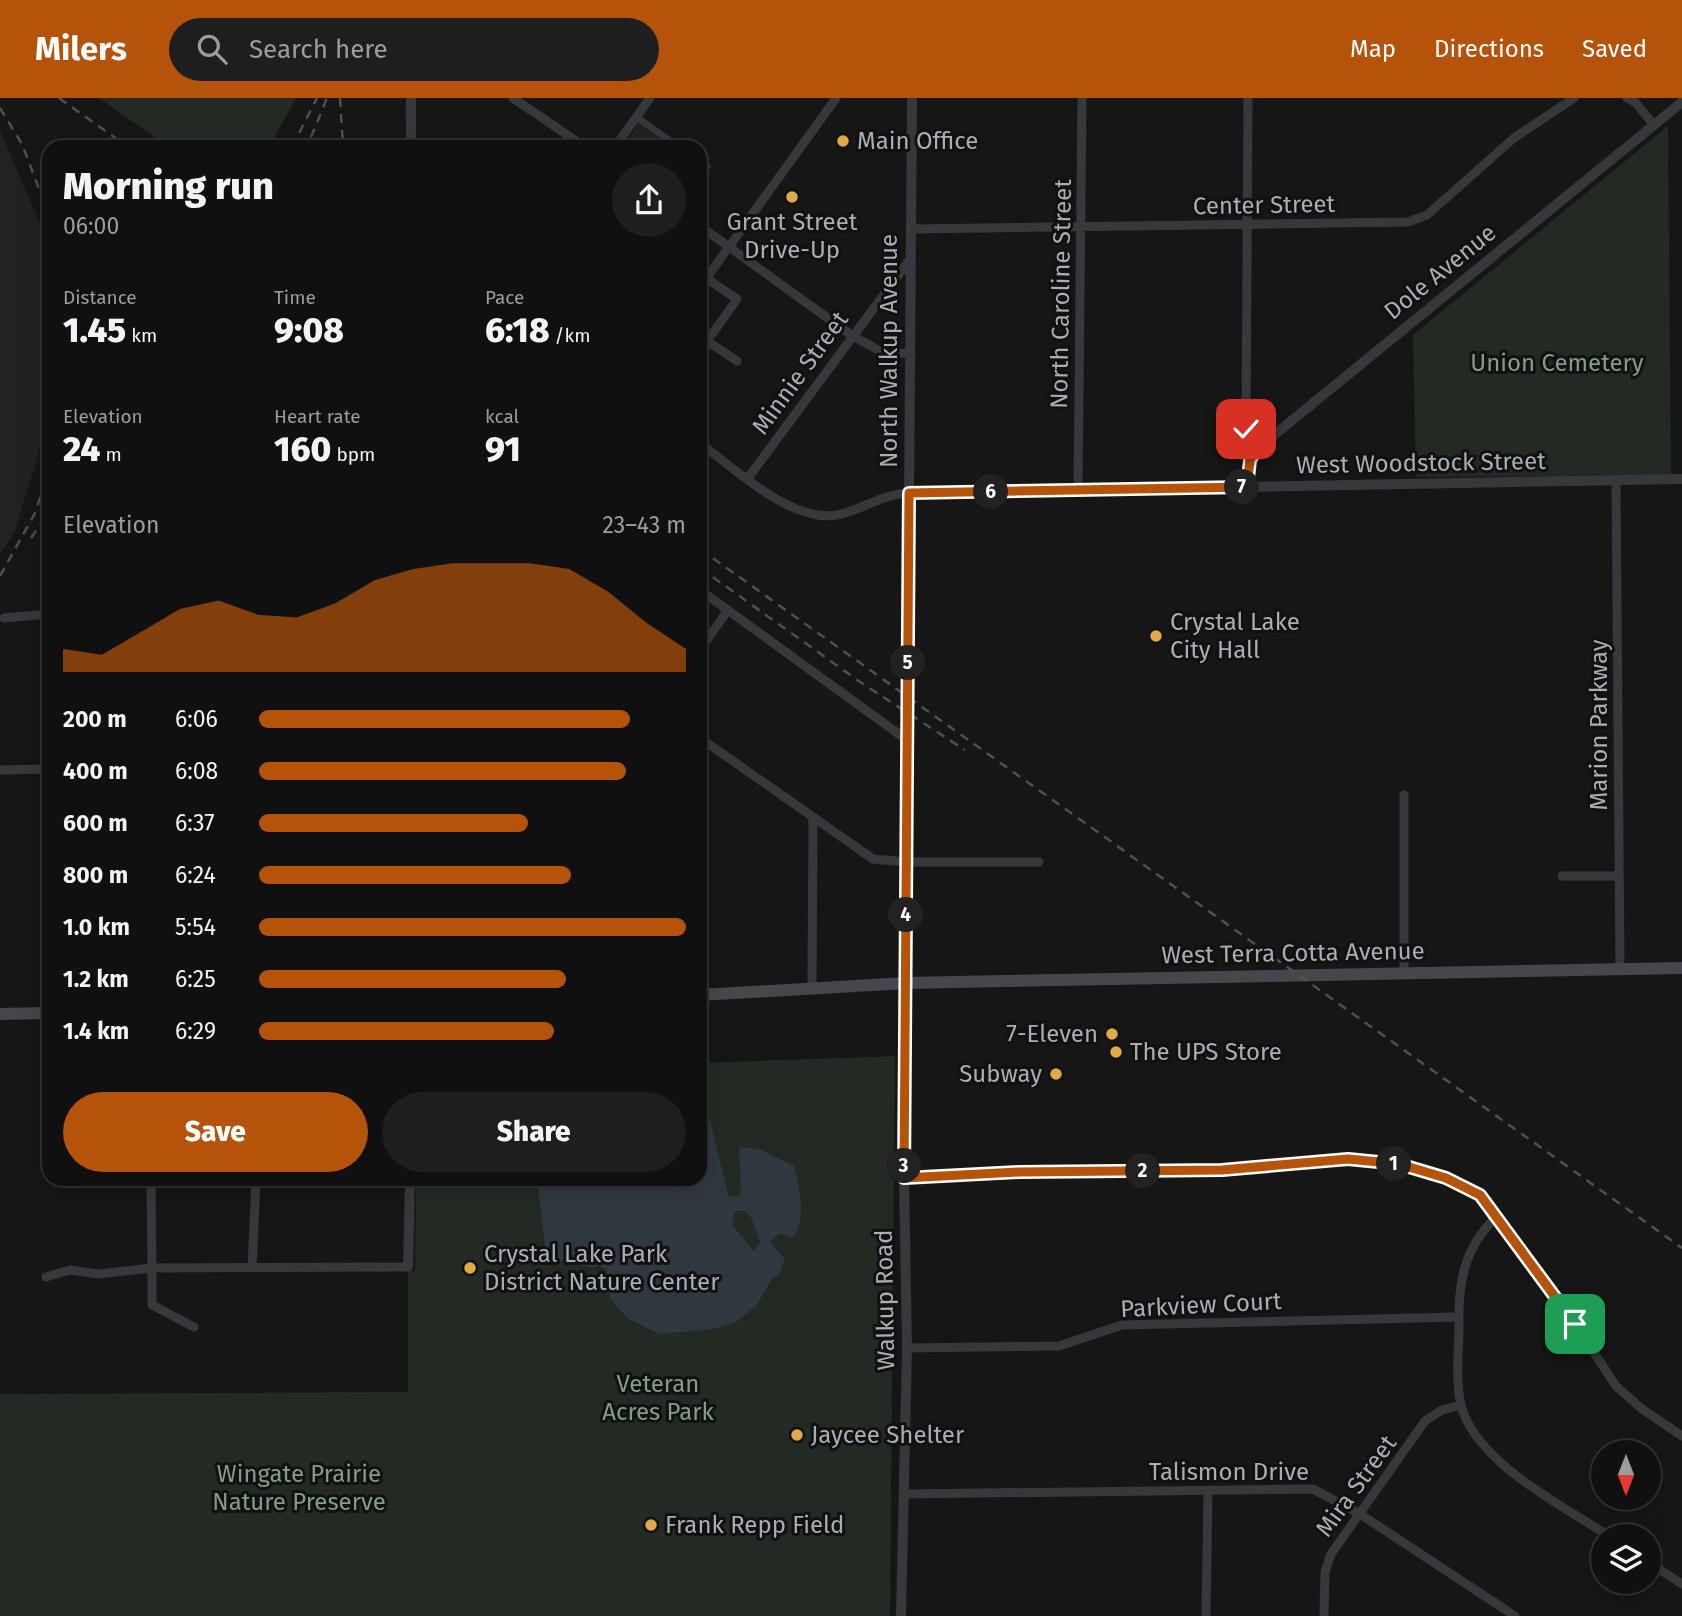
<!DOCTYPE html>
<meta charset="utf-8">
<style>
:root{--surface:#101011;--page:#1e1e1f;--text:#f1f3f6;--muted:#9c9d9f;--line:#303031;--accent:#b45309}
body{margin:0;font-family:"Fira Sans",sans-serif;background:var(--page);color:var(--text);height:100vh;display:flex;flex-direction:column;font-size:26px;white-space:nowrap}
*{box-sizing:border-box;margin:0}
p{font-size:23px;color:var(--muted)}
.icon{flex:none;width:38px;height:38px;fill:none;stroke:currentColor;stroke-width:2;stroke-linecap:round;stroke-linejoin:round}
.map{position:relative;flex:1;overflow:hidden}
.drawer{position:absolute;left:42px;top:42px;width:665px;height:1046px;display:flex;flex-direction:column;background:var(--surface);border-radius:21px;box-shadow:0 7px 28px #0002,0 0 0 2px var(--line)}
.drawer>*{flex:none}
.needle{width:46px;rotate:180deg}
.controls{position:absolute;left:1591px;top:1342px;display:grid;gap:14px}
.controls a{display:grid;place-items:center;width:70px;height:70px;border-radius:50%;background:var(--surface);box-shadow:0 7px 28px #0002,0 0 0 2px var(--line);font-size:35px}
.pin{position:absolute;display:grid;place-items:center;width:60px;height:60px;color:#fff;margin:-30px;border-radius:14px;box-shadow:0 4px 10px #0006}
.km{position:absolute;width:35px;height:35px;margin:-18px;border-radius:50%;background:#222;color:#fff;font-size:19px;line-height:35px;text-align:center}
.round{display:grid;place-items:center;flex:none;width:74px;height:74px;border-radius:37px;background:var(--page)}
.summary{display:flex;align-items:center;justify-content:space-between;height:119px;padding:0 21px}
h1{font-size:38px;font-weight:800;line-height:52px}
.metrics{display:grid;grid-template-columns:repeat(3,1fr);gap:10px;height:119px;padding:7px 21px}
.metrics div{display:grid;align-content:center}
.metrics b{font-size:35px;font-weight:800}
.metrics small{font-size:19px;font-weight:400}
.metrics p{font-size:19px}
.chart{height:196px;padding:14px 21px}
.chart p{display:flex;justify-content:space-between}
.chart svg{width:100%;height:126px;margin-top:7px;fill:var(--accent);opacity:.7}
.action{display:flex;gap:14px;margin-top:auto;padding:14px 21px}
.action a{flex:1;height:80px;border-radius:42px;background:var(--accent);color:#fff;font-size:28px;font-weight:800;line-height:80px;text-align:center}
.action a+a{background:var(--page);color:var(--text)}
ul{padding:0 21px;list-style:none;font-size:23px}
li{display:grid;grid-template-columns:112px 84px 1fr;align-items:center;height:52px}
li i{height:18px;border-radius:9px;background:var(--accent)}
header{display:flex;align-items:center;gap:42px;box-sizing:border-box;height:98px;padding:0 35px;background:var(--accent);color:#fff}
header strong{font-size:33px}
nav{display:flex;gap:38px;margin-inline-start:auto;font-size:24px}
.search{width:490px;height:63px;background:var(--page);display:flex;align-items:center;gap:18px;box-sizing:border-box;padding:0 24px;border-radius:38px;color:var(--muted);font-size:26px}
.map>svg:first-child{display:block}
.built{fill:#222224}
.green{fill:#222a23}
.water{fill:#30383f;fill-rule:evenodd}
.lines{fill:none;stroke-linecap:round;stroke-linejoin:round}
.pedestrian{stroke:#37383c;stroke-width:7}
.minor{stroke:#37383c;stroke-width:9}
.tertiary{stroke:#37383c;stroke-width:10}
.secondary{stroke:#46474c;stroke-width:12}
.rail{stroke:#4f5055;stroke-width:2.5;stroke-dasharray:9 7;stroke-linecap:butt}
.route-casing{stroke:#fff;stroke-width:14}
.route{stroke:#b45309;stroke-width:9}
.poi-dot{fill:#deab47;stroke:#111112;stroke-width:2.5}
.labels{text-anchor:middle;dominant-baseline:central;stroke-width:6;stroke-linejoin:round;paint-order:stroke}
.poi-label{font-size:24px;fill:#a9adb6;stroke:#111112;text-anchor:start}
.street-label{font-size:24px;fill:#a9adb6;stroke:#111112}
.park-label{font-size:24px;fill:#829f84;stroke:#111112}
</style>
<header>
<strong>Milers</strong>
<div class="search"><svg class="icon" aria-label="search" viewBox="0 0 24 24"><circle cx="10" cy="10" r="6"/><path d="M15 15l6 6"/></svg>Search here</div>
<nav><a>Map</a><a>Directions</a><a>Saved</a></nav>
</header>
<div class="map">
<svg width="1682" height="1518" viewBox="0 0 1682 1518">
<rect width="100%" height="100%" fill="#161617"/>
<g class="built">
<polygon points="639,25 672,49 622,49"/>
<polygon points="0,32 43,134 49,170 49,319 15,433 0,456"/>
</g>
<g class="green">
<polygon points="99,0 296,0 269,49 168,49"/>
<polygon points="1668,28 1671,377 1416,379 1413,237"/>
<polygon points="895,958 890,1518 0,1518 0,1296 408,1294 408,1174 415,1173 416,1082 700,1082 700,965"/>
</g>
<path class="water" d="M700,1021L710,1022L729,1099L741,1097L739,1049L759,1051L794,1068C800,1089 807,1122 792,1140L780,1135L770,1144L785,1161L779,1176L771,1182L757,1207L736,1224L714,1231L659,1236L627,1220L610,1200L606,1173L599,1167L594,1170L561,1163L545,1148L537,1082H700ZM735,1113H745L752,1121L760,1145L753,1153L732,1126Z"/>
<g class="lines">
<g class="pedestrian">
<polyline points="636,19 679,49"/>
<polyline points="700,64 707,69"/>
</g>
<g class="minor">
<polyline points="513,0 585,49"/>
<polyline points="1248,0 1246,331 1257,351"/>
<polyline points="1627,0 1635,4 1654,27"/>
<polyline points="615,49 650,0"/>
<polyline points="700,128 851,237 880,253 910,256"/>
<polyline points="911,131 1408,124 1427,117 1514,40 1574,0"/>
<polyline points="700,189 836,0"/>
<polyline points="707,243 737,263"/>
<polyline points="700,253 737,201 706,180"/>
<path d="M700,345C735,371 791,425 837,417C862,412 882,396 909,395"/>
<polyline points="748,380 911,160"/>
<polyline points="1616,382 1620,871"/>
<polyline points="1078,392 1082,0"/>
<polyline points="700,492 907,642"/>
<polyline points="4,520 49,516"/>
<polyline points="700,552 728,512"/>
<polyline points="700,640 873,761 907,764 1039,764"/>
<polyline points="0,672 49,671"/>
<polyline points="1404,697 1404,874"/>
<polyline points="1562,778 1619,778"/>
<polyline points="812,890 813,719"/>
<polyline points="904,1080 1019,1074 1222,1072 1348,1061 1399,1066 1446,1080 1480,1097 1575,1226 1616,1288 1642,1311 1682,1338"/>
<polyline points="151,1082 152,1170 408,1169"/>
<path d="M1495,1120C1464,1151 1458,1184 1459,1227C1459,1251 1455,1282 1461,1307C1475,1364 1563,1408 1609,1438"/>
<polyline points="252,1170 256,1082"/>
<polyline points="46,1179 70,1172 98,1176 152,1170 152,1207 194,1229"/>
<polyline points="907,1250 1059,1248 1122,1227 1458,1219"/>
<polyline points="906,1396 1313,1391 1360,1416 1515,1518"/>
<polyline points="1648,1464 1682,1486"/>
<polyline points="1206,1518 1208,1392"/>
<polyline points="1324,1518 1325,1474 1331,1456 1425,1323 1442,1312 1461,1307"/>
</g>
<g class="tertiary">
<polyline points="411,0 411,49"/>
<polyline points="1247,389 1250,362 1257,351 1682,4"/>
<polyline points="909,395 1682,381"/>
<polyline points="408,1169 410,1082"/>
<polyline points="901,1518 907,1250 904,1080 912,0"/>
</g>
<g class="secondary">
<polyline points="700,897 906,885 1682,870"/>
<polyline points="0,916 49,915"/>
</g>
<g class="rail">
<polyline points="59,0 128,49"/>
<polyline points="340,0 343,49"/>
<polyline points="0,10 22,46 49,117"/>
<polyline points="311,39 327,0"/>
<polyline points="292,49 317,0"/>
<polyline points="31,440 49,414"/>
<polyline points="700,451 1682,1150"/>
<polyline points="700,470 860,584 965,652"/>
<polyline points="0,478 35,415 49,373"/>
</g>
</g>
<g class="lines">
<g class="route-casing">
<polyline id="route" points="1246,331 1257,351 1250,362 1247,389 909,395 904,1080 1019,1074 1222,1072 1348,1061 1399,1066 1446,1080 1480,1097 1575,1226"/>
</g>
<use href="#route" class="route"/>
</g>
<g class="poi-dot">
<circle cx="843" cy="43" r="7"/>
<circle cx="792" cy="99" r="7"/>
<circle cx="1156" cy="538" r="7"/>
<circle cx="1112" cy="936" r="7"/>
<circle cx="1116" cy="954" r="7"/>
<circle cx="1056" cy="976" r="7"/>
<circle cx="470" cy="1170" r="7"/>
<circle cx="797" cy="1337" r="7"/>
<circle cx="651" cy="1427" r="7"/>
</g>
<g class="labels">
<g class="poi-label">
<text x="857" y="43">Main Office</text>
<text x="792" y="124" text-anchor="middle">Grant Street<tspan x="792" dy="28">Drive-Up</tspan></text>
<text x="1170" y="524">Crystal Lake<tspan x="1170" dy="28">City Hall</tspan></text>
<text x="1098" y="936" text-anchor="end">7-Eleven</text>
<text x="1130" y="954">The UPS Store</text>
<text x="1042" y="976" text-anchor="end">Subway</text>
<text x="484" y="1156">Crystal Lake Park<tspan x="484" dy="28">District Nature Center</tspan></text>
<text x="811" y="1337">Jaycee Shelter</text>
<text x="665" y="1427">Frank Repp Field</text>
</g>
<g class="street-label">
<text transform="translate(1264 107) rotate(-1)">Center Street</text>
<text transform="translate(1440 174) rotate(-39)">Dole Avenue</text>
<text transform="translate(1061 196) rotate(-89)">North Caroline Street</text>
<text transform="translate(889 253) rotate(-90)">North Walkup Avenue</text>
<text transform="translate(800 275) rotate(-54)">Minnie Street</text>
<text transform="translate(1421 365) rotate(-1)">West Woodstock Street</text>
<text transform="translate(1599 627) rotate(-90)">Marion Parkway</text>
<text transform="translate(1293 855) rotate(-1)">West Terra Cotta Avenue</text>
<text transform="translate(885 1202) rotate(-91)">Walkup Road</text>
<text transform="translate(1201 1207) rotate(-3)">Parkview Court</text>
<text x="1229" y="1374">Talismon Drive</text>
<text transform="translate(1356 1388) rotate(-54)">Mira Street</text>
</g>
<g class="park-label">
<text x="1557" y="265">Union Cemetery</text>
<text x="658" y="1286">Veteran<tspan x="658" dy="28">Acres Park</tspan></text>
<text x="299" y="1376">Wingate Prairie<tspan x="299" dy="28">Nature Preserve</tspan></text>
</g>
</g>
</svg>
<div class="controls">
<a><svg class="needle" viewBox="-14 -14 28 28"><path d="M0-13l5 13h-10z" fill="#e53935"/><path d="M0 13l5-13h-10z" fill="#9c9d9f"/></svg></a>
<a><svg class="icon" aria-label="layers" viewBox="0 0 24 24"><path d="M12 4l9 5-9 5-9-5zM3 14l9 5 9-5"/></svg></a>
</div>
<div class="pin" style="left:1575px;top:1226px;background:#1e9e55"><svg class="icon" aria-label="arrive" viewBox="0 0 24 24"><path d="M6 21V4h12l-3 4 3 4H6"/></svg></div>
<div class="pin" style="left:1246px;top:331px;background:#d93025"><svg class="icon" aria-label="check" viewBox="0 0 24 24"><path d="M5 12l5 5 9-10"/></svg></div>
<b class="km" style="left:1394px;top:1066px">1</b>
<b class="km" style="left:1143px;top:1073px">2</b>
<b class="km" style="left:904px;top:1068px">3</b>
<b class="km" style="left:906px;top:817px">4</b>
<b class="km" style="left:908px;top:565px">5</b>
<b class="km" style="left:991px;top:394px">6</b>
<b class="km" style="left:1242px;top:389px">7</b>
<section class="drawer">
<div class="summary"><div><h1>Morning run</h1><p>06:00</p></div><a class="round"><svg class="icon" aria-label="share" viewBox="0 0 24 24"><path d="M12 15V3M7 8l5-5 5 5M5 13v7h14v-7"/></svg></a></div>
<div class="metrics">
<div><p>Distance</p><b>1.45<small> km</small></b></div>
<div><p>Time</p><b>9:08</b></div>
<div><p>Pace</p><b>6:18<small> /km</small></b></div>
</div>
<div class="metrics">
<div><p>Elevation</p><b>24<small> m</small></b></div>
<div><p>Heart rate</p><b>160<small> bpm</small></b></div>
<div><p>kcal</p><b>91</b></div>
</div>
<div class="chart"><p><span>Elevation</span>23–43 m</p>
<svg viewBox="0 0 160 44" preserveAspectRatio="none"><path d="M0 44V36L10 38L20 30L30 22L40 19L50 24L60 25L70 20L80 12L90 8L100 6L110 6L120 6L130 8L140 16L150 27L160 36V44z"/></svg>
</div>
<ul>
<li><b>200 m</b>6:06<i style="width:87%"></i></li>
<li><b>400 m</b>6:08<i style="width:86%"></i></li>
<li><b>600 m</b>6:37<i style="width:63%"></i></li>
<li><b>800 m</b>6:24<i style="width:73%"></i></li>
<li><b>1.0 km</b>5:54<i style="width:100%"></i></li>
<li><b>1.2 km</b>6:25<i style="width:72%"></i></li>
<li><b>1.4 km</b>6:29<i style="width:69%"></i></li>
</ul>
<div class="action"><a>Save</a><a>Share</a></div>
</section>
</div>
